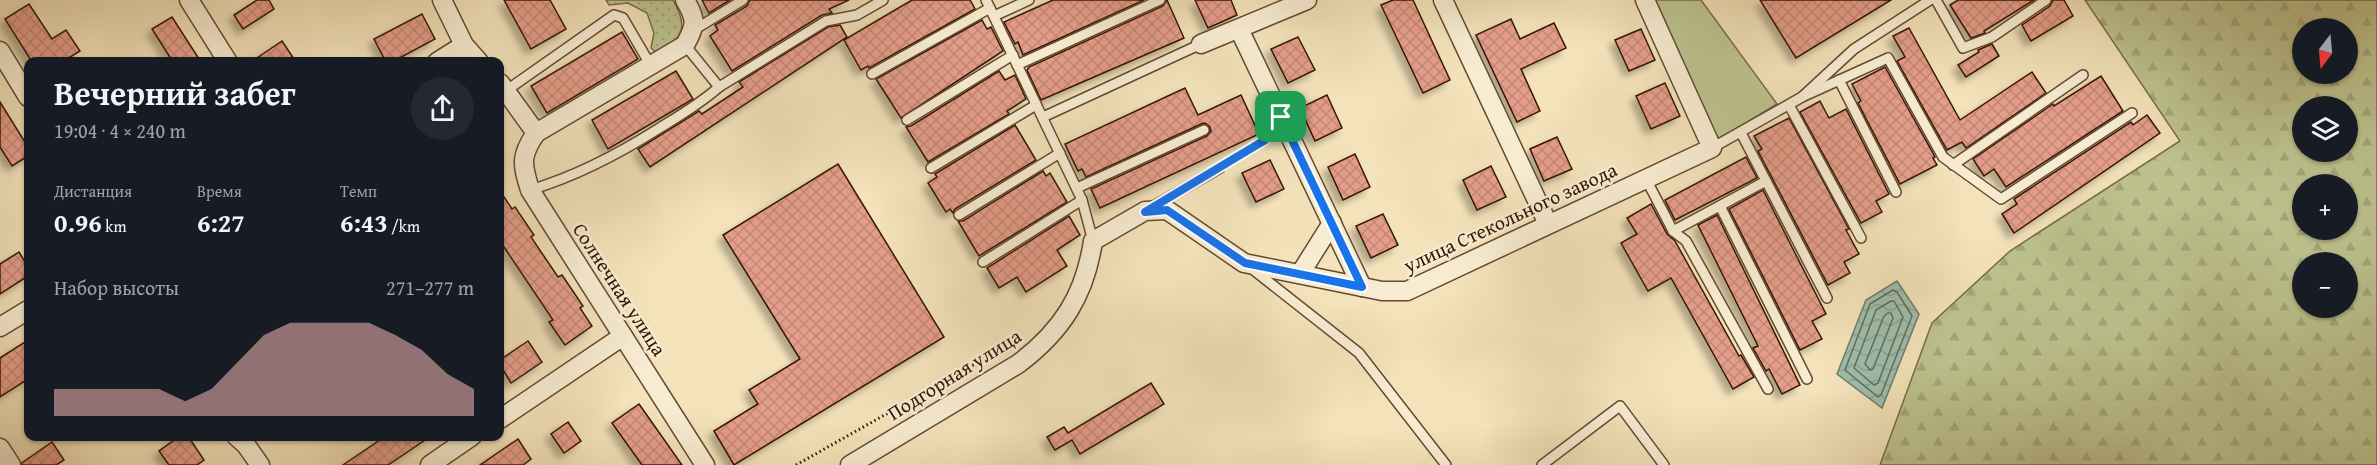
<!DOCTYPE html>
<html lang="ru">
<meta charset="utf-8">
<style>
:root{--surface:#171b24;--page:#242831;--text:#f1f3f6;--muted:#9ea1a6;--accent:#c59692}
body{margin:0;font-family:"Gentium Book Plus",serif;background:var(--page);color:var(--text);height:100vh;display:flex;flex-direction:column;font-size:22px;white-space:nowrap}
*{box-sizing:border-box;margin:0}
p{font-size:20px;color:var(--muted)}
.icon{flex:none;width:33px;height:33px;fill:none;stroke:currentColor;stroke-width:2;stroke-linecap:round;stroke-linejoin:round}
.map{position:relative;flex:1;overflow:hidden}
.details{position:absolute;left:24px;top:57px;width:480px;height:384px;display:flex;flex-direction:column;background:var(--surface);border-radius:12px;box-shadow:0 2px 4px #0004}
.details>*{flex:none}
.needle{width:39px;rotate:196deg}
.tools{position:absolute;left:2292px;top:18px;display:grid;gap:12px}
.tools a{display:grid;place-items:center;width:66px;height:66px;border-radius:50%;background:var(--surface);box-shadow:0 2px 4px #0004;font-size:30px}
.pin{position:absolute;display:grid;place-items:center;width:51px;height:51px;color:#fff;margin:-26px;border-radius:12px;box-shadow:0 3px 9px #0006}
.round{display:grid;place-items:center;flex:none;width:63px;height:63px;border-radius:32px;background:var(--page)}
.summary{display:flex;align-items:center;justify-content:space-between;height:102px;padding:0 30px}
h1{font-size:33px;font-weight:700;line-height:45px}
.figures{display:grid;grid-template-columns:repeat(3,1fr);gap:9px;height:102px;padding:6px 30px}
.figures div{display:grid;align-content:center}
.figures b{font-size:26px;font-weight:700}
.figures small{font-size:16px;font-weight:400}
.figures p{font-size:16px}
.chart{height:168px;padding:12px 30px}
.chart p{display:flex;justify-content:space-between}
.chart svg{width:100%;height:108px;margin-top:6px;fill:var(--accent);opacity:.7}
.map>svg:first-child{display:block}
.grass{fill:url(#grass-dots);stroke:#796c49;stroke-width:1.5}
.forest{fill:url(#forest-firs);stroke:#796c49;stroke-width:1.5;fill-rule:evenodd}
.green{fill:#bdc38f;stroke:#796c49;stroke-width:1.5}
.water{fill:url(#water-waves);stroke:#737b68;stroke-width:1.5}
.lines{fill:none;stroke-linecap:round;stroke-linejoin:round}
.shore{stroke:#686a58;stroke-width:1.5}
.building{fill:url(#building-cross-hatch);stroke:#351603;stroke-width:1.5;filter:url(#shadow)}
.service-casing{stroke:#644931;stroke-width:12}
.minor-casing{stroke:#644931;stroke-width:21}
.path{stroke:#351603;stroke-width:3;stroke-dasharray:1.5 3;stroke-linecap:butt}
.service{stroke:#f7ecd2;stroke-width:9}
.minor{stroke:#f7ecd2;stroke-width:18}
.route-casing{stroke:#fff;stroke-width:12}
.route{stroke:#1a73e8;stroke-width:8}
.labels{text-anchor:middle;dominant-baseline:central;stroke-width:5;stroke-linejoin:round;paint-order:stroke}
.street-label{font-size:20px;fill:#351603;stroke:#f7ecd2}
</style>
<div class="map">
<svg width="2377" height="465" viewBox="0 0 2377 465">
<defs>
<pattern id="grass-dots" width="8" height="8" patternUnits="userSpaceOnUse" patternTransform="scale(1.5)"><rect width="8" height="8" fill="#bdc38f"/><path d="M2 2h.1M6 6h.1" fill="none" stroke="#a3a77a" stroke-width="1.8" stroke-linecap="round"/></pattern>
<pattern id="forest-firs" width="22" height="20" patternUnits="userSpaceOnUse" patternTransform="scale(1.5)"><rect width="22" height="20" fill="#bdc38f"/><path d="M5 1l3.5 6h-7zM16 11l3.5 6h-7z" fill="#a3a77a"/></pattern>
<pattern id="water-waves" width="16" height="10" patternUnits="userSpaceOnUse" patternTransform="scale(1.5)"><rect width="16" height="10" fill="#9cbeac"/><path d="M0 5q4-4 8 0t8 0" fill="none" stroke="#87a392"/></pattern>
<pattern id="building-cross-hatch" width="8" height="8" patternUnits="userSpaceOnUse" patternTransform="scale(1.5)"><rect width="8" height="8" fill="#e49d8a"/><path d="M0 0l8 8M0 8l8-8" fill="none" stroke="#c48675"/></pattern>
<filter id="shadow"><feDropShadow dx="-5.5" dy="5.5" stdDeviation="3" flood-color="#0004"/></filter>
</defs>
<rect width="100%" height="100%" fill="#f3e2ba"/>
<filter id="stains"><feTurbulence type="fractalNoise" baseFrequency=".00333" numOctaves="4"/><feColorMatrix values="0 0 0 0 .2 0 0 0 0 .09 0 0 0 0 .02 0 0 0 .5 -.17"/></filter>
<radialGradient id="worn" r=".72"><stop offset=".6" stop-color="#630" stop-opacity="0"/><stop offset="1" stop-color="#630" stop-opacity=".3"/></radialGradient>
<path class="grass" d="M606,0H673C689,28 683,36 658,54L651,48L654,33L647,13L628,3L609,5Z"/>
<path class="forest" d="M2085,0H2377V465H1880L1932,323L2010,251L2180,141ZM2302,28H2348V74H2302ZM2302,106H2348V152H2302ZM2302,184H2348V230H2302ZM2302,262H2348V308H2302Z"/>
<polygon class="green" points="1651,0 1701,0 1777,104 1723,137 1719,138 1715,135"/>
<polygon class="water" points="1897,281 1919,314 1882,408 1837,374 1866,300"/>
<g class="lines">
<g class="shore">
<polygon points="1893,290 1897,292 1912,316 1881,395 1878,397 1845,370 1870,304"/>
<polygon points="1891,301 1894,301 1903,317 1878,383 1874,385 1854,368 1876,310"/>
<polygon points="1888,313 1891,313 1893,318 1873,369 1870,370 1865,364 1884,316"/>
</g>
</g>
<g class="building">
<polygon points="257,0 269,0 274,9 243,29 234,15"/>
<polygon points="504,0 550,0 566,29 531,49"/>
<polygon points="702,0 730,0 709,13"/>
<polygon points="750,0 849,0 829,9 832,13 822,15 732,71 710,36 718,30 715,25 747,6"/>
<polygon points="912,0 970,0 975,9 869,68 868,66 861,70 844,40"/>
<polygon points="1053,0 1144,0 1023,55 1018,42 1015,44 1004,22"/>
<polygon points="1167,0 1184,38 1041,100 1027,70 1029,67 1163,6"/>
<polygon points="1195,0 1231,0 1237,15 1208,28"/>
<polygon points="1393,0 1413,0 1450,80 1423,93 1381,5"/>
<polygon points="1760,0 1891,0 1796,58"/>
<polygon points="1958,0 2034,0 1984,31 1985,33 1971,38 1950,5"/>
<polygon points="2053,0 2064,0 2073,16 2031,41 2022,25 2050,6"/>
<polygon points="29,4 52,39 66,30 80,51 62,62 32,62 5,19"/>
<polygon points="422,14 435,39 392,62 386,62 374,39"/>
<polygon points="172,17 201,62 173,62 152,29"/>
<polygon points="1511,19 1520,39 1554,23 1566,48 1521,69 1540,111 1517,122 1476,35"/>
<polygon points="982,20 987,29 991,27 1003,51 901,118 876,79"/>
<polygon points="840,25 847,37 650,167 638,149 699,111 702,114 743,87 739,82 828,27"/>
<polygon points="1909,28 1960,120 2032,72 2046,93 1966,148 1962,142 1947,150 1897,61 1905,57 1893,36"/>
<polygon points="1641,29 1655,60 1629,71 1615,40"/>
<polygon points="622,32 638,59 547,113 531,86"/>
<polygon points="1298,37 1315,70 1288,83 1271,49"/>
<polygon points="282,41 296,62 251,62"/>
<polygon points="1992,44 1999,56 1966,77 1958,65 1979,52 1978,50"/>
<polygon points="1885,67 1935,157 1933,158 1937,165 1900,184 1858,103 1861,101 1852,84"/>
<polygon points="676,71 693,99 608,149 592,120"/>
<polygon points="999,71 1005,80 1015,75 1026,99 1007,111 1009,114 928,162 906,127 911,126"/>
<polygon points="2101,76 2123,111 2006,187 1994,169 1984,176 1973,159 2053,104 2054,106"/>
<polygon points="1665,83 1680,116 1651,129 1636,96"/>
<polygon points="1185,88 1198,115 1241,95 1259,134 1100,208 1091,189 1207,136 1211,131 1210,127 1205,123 1201,124 1086,177 1082,169 1078,171 1065,144"/>
<polygon points="1327,95 1342,128 1315,141 1300,108"/>
<polygon points="1820,101 1829,118 1846,109 1889,194 1876,201 1882,212 1861,223 1800,112"/>
<polygon points="0,102 28,147 28,156 12,166 0,147"/>
<polygon points="2147,115 2160,133 2014,233 2002,214 2017,204 2014,199 2131,122 2133,125"/>
<polygon points="1789,118 1849,229 1846,230 1859,254 1844,262 1850,273 1828,285 1758,151 1762,149 1754,136"/>
<polygon points="1015,125 1036,160 955,209 953,213 950,209 946,212 928,183 937,177 935,174"/>
<polygon points="1557,137 1572,169 1544,181 1530,149"/>
<polygon points="1355,154 1370,187 1343,200 1328,167"/>
<polygon points="1746,157 1757,178 1675,220 1665,200"/>
<polygon points="1270,160 1284,189 1256,202 1242,173"/>
<polygon points="838,164 944,337 734,465 714,431 758,404 749,390 800,359 723,235"/>
<polygon points="1491,166 1506,197 1477,210 1463,180"/>
<polygon points="1043,171 1046,176 1050,173 1067,202 979,256 958,221 963,221"/>
<polygon points="1763,190 1826,314 1812,321 1822,339 1800,350 1729,209"/>
<polygon points="500,191 512,209 515,207 534,235 531,237 558,277 562,275 583,306 580,308 592,326 565,345 549,322 553,320 500,241"/>
<polygon points="1651,204 1667,234 1675,241 1739,356 1741,355 1754,377 1733,389 1671,278 1648,291 1621,243 1637,234 1627,218"/>
<polygon points="1383,214 1398,245 1371,258 1356,226"/>
<polygon points="1717,215 1800,385 1782,394 1769,369 1766,371 1753,348 1758,346 1698,225"/>
<polygon points="1069,216 1080,235 1057,250 1067,266 1026,292 1017,277 999,288 987,268"/>
<polygon points="19,252 28,267 28,276 0,294 0,264"/>
<polygon points="28,340 28,379 0,397 0,358"/>
<polygon points="528,341 542,362 511,383 500,365 500,360"/>
<polygon points="1151,383 1164,404 1080,454 1072,440 1055,450 1047,437 1064,427 1068,433"/>
<polygon points="639,404 682,465 642,465 612,423"/>
<polygon points="568,422 581,441 564,453 551,434"/>
<polygon points="180,436 188,436 204,460 197,465 169,465 159,451"/>
<polygon points="386,436 431,436 388,465 343,465"/>
<polygon points="518,439 531,459 523,465 480,465"/>
<polygon points="52,442 64,460 56,465 22,465 22,463"/>
</g>
<g class="lines">
<g class="service-casing">
<g id="service">
<polyline points="986,0 1082,200 1093,241"/>
<polyline points="1936,0 1963,48 1992,37 2046,0"/>
<polyline points="994,16 1029,0"/>
<polyline points="694,30 743,0"/>
<polyline points="685,45 719,87 826,21 857,15 883,0"/>
<polyline points="1017,65 1160,0"/>
<polyline points="872,74 990,8"/>
<polyline points="1839,80 1896,192"/>
<polyline points="507,90 614,15 623,18 651,66"/>
<polyline points="1802,97 1888,58 1943,157 2001,199 2132,113"/>
<polyline points="1789,105 1861,238"/>
<polyline points="1043,117 1201,44"/>
<polyline points="907,120 1013,55"/>
<polyline points="1741,133 1827,298"/>
<polyline points="1712,148 1802,97 1854,49 1930,0"/>
<polyline points="1953,165 2083,75"/>
<polyline points="931,168 1036,105"/>
<polyline points="1646,179 1673,231 1686,241 1768,389"/>
<polyline points="1077,188 1204,130"/>
<path d="M530,190C577,176 617,155 658,129C679,116 700,104 719,87"/>
<polyline points="1720,206 1807,379"/>
<polyline points="1152,207 1220,168"/>
<polyline points="959,215 1060,153"/>
<polyline points="1673,231 1766,181"/>
<polyline points="983,262 1082,200"/>
<polyline points="1251,268 1359,353 1446,465"/>
<polyline points="1542,465 1620,406 1664,465"/>
</g>
</g>
<g class="minor-casing">
<g id="minor">
<polyline points="189,0 228,62"/>
<polyline points="442,0 464,45 479,62"/>
<polyline points="1443,0 1548,224"/>
<polyline points="1239,29 1362,287"/>
<polyline points="1201,44 1307,0"/>
<polyline points="0,51 28,97"/>
<polyline points="437,62 464,45"/>
<path d="M500,83L536,133C520,156 522,164 530,190L705,465"/>
<path d="M536,133L685,45C696,25 697,20 685,0"/>
<polyline points="1300,274 1332,223"/>
<polyline points="0,327 28,310"/>
<polyline points="500,419 623,336"/>
<polyline points="236,436 246,445 260,465"/>
<polyline points="0,448 11,465"/>
<polyline points="430,465 472,436"/>
<path d="M850,465L1018,364C1062,331 1085,295 1093,241L1145,211L1167,210L1244,263L1382,291H1407L1712,148L1645,0"/>
</g>
</g>
<g class="path">
<polyline points="1230,163 1265,140 1270,133"/>
<polyline points="796,465 1019,339"/>
</g>
<use href="#service" class="service"/>
<use href="#minor" class="minor"/>
</g>
<g class="lines">
<g class="route-casing">
<polygon id="route" points="1281,117 1362,287 1245,263 1167,210 1145,212 1265,140"/>
</g>
<use href="#route" class="route"/>
</g>
<g class="labels">
<g class="street-label">
<text transform="translate(1510 217) rotate(-25)">улица Стекольного завода</text>
<text transform="translate(620 289) rotate(57)">Солнечная улица</text>
<text transform="translate(954 374) rotate(-32)">Подгорная улица</text>
</g>
</g>
<rect width="100%" height="100%" filter="url(#stains)"/>
<rect width="100%" height="100%" fill="url(#worn)"/>
</svg>
<div class="tools">
<a><svg class="needle" viewBox="-14 -14 28 28"><path d="M0-13l5 13h-10z" fill="#e53935"/><path d="M0 13l5-13h-10z" fill="#9ea1a6"/></svg></a>
<a><svg class="icon" aria-label="layers" viewBox="0 0 24 24"><path d="M12 4l9 5-9 5-9-5zM3 14l9 5 9-5"/></svg></a>
<a>+</a>
<a>−</a>
</div>
<div class="pin" style="left:1281px;top:117px;background:#1e9e55"><svg class="icon" aria-label="arrive" viewBox="0 0 24 24"><path d="M6 21V4h12l-3 4 3 4H6"/></svg></div>
<section class="details">
<div class="summary"><div><h1>Вечерний забег</h1><p>19:04 · 4 × 240 m</p></div><a class="round"><svg class="icon" aria-label="share" viewBox="0 0 24 24"><path d="M12 15V3M7 8l5-5 5 5M5 13v7h14v-7"/></svg></a></div>
<div class="figures">
<div><p>Дистанция</p><b>0.96<small> km</small></b></div>
<div><p>Время</p><b>6:27</b></div>
<div><p>Темп</p><b>6:43<small> /km</small></b></div>
</div>
<div class="chart"><p><span>Набор высоты</span>271–277 m</p>
<svg viewBox="0 0 160 44" preserveAspectRatio="none"><path d="M0 44V33L10 33L20 33L30 33L40 33L50 38L60 33L70 22L80 11L90 6L100 6L110 6L120 6L130 11L140 17L150 27L160 33V44z"/></svg>
</div>
</section>
</div>
